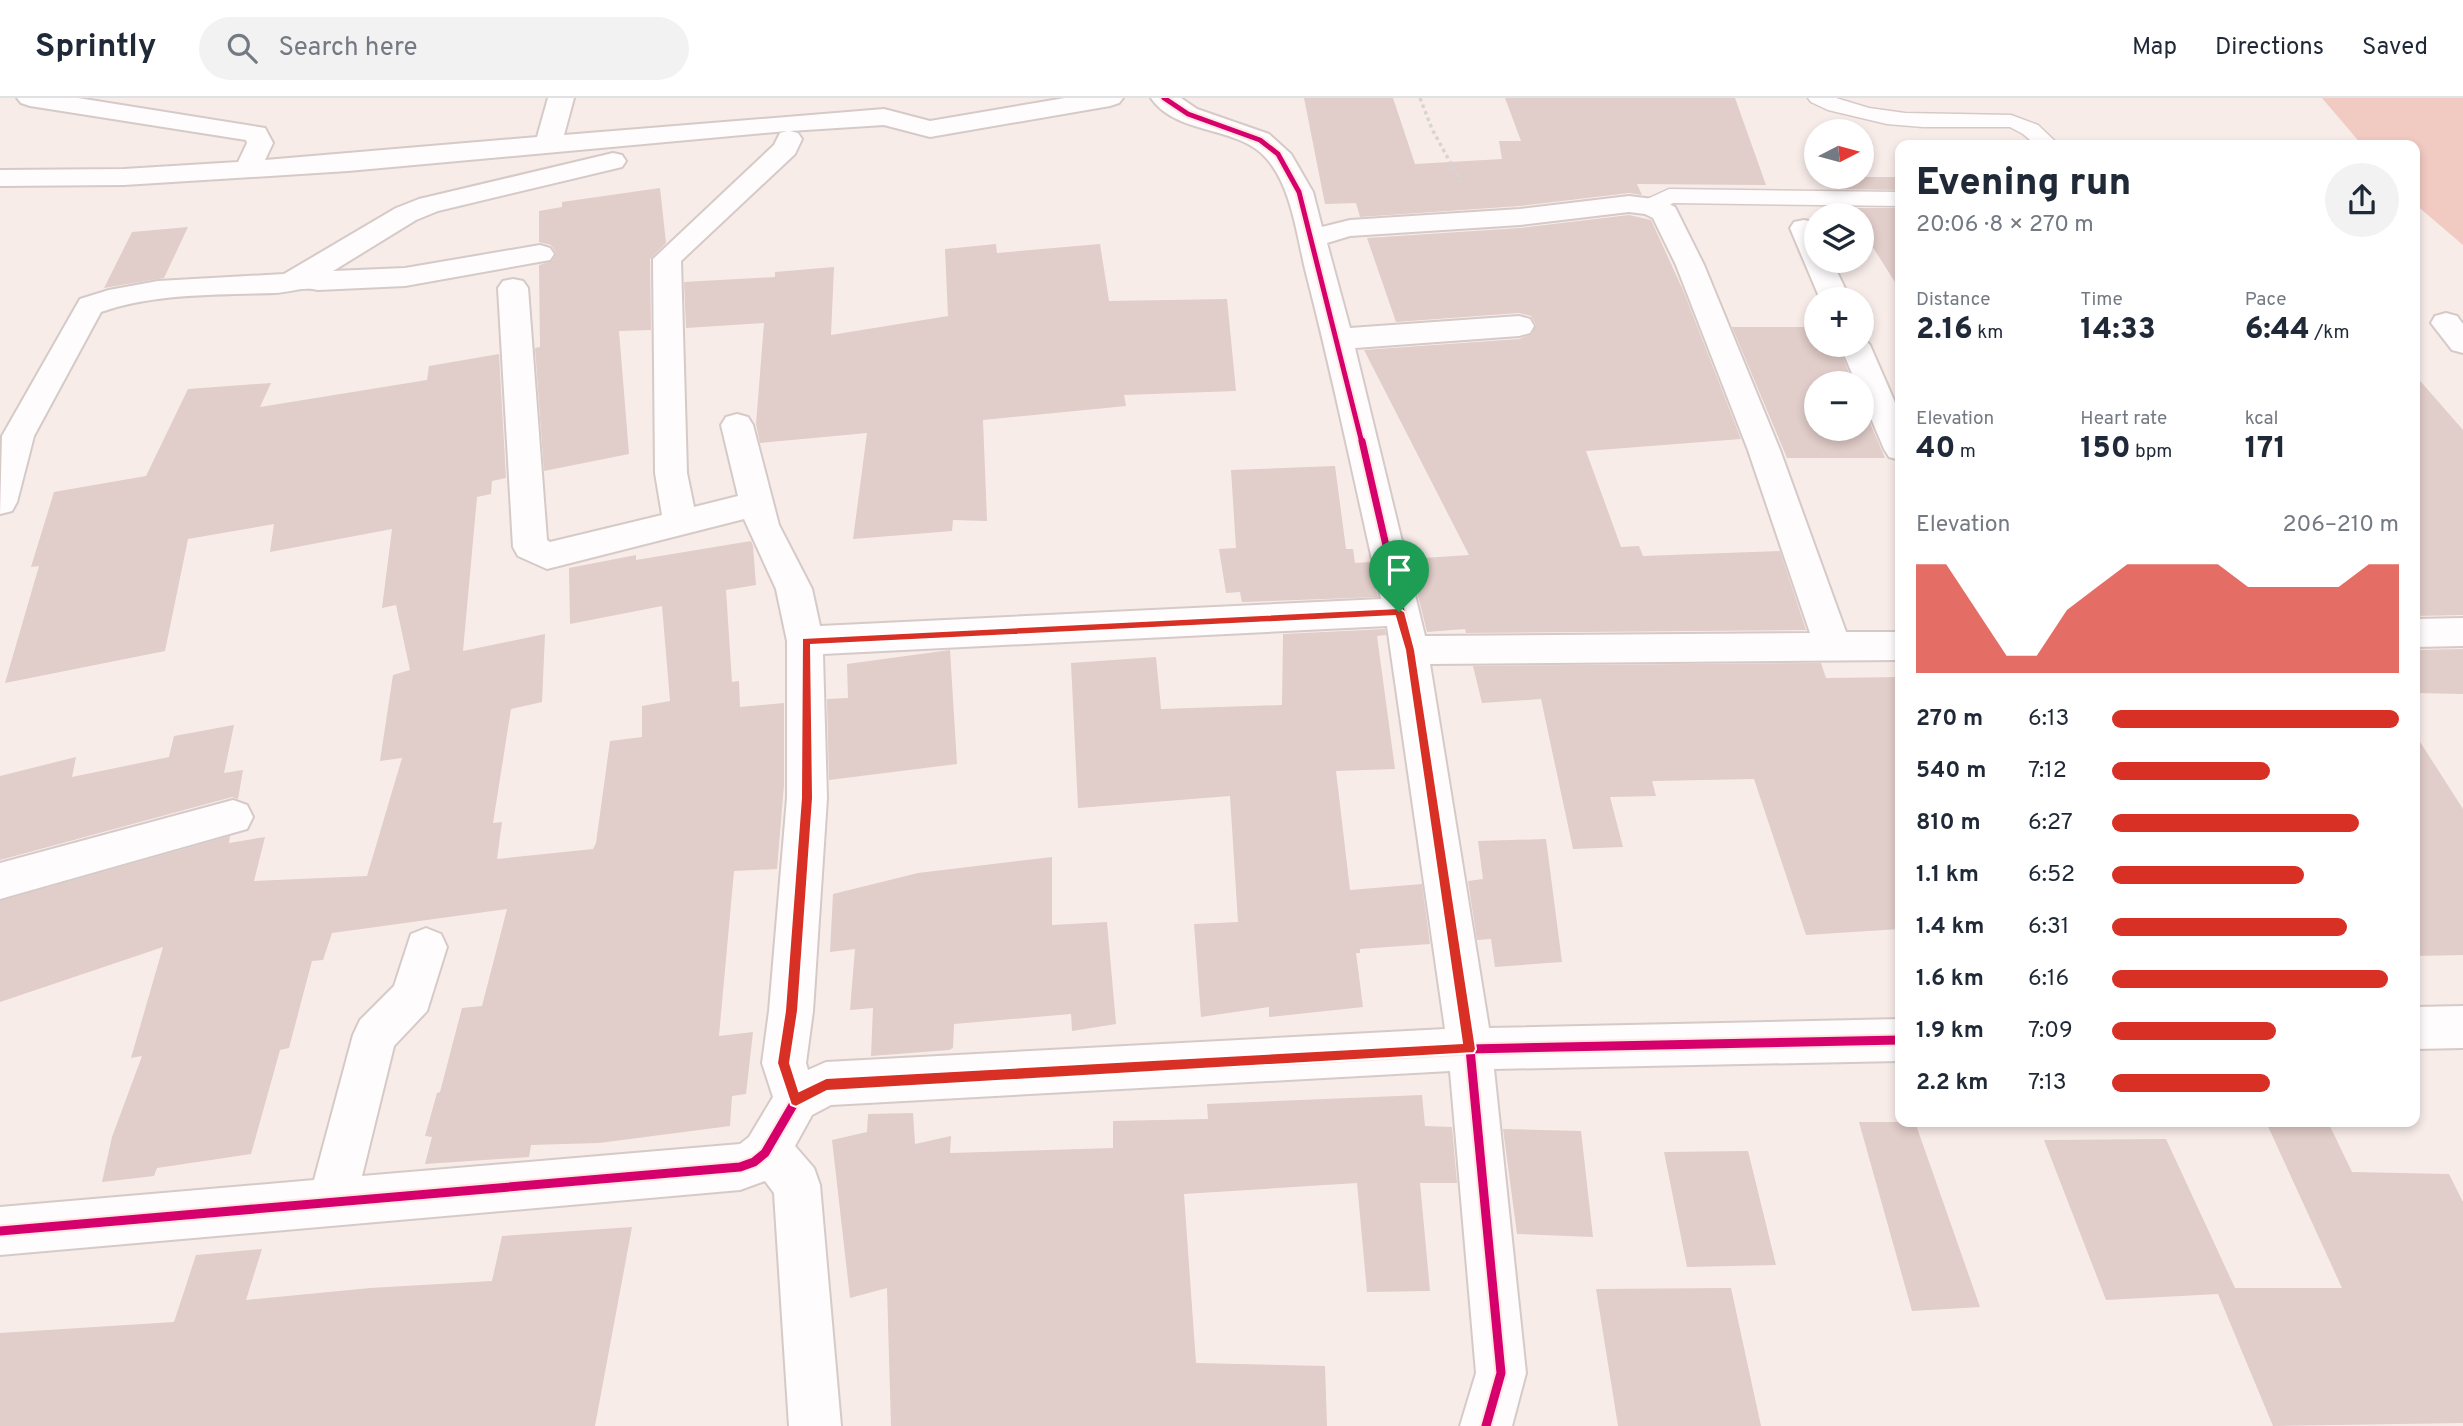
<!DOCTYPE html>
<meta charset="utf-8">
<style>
:root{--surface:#fff;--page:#f2f2f3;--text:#1f2937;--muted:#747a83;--line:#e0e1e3;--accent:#d93025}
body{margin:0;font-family:Overpass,sans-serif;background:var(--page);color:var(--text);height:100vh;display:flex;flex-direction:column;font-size:26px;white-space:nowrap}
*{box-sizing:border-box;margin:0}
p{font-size:23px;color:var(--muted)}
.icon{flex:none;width:38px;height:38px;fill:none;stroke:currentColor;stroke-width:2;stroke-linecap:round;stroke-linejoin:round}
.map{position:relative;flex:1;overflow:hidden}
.drawer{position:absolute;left:1895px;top:42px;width:525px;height:987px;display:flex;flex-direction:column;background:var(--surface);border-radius:14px;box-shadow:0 4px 10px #0003}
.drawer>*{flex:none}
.needle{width:46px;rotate:84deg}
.controls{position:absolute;left:1804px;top:21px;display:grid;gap:14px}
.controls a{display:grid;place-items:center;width:70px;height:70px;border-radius:50%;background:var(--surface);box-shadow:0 4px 10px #0003;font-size:35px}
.pin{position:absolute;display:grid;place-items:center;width:60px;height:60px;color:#fff;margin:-72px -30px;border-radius:50% 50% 50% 0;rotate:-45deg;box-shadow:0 0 7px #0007}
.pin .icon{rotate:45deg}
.round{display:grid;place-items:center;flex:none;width:74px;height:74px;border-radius:37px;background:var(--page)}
.overview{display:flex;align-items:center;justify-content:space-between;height:119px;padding:0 21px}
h1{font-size:38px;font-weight:800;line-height:52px}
.stats{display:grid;grid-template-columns:repeat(3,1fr);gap:10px;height:119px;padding:7px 21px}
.stats div{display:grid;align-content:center}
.stats b{font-size:30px;font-weight:800}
.stats small{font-size:19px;font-weight:400}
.stats p{font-size:19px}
.chart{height:196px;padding:14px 21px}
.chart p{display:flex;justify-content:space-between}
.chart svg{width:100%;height:126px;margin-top:7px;fill:var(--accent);opacity:.7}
ul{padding:0 21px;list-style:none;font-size:23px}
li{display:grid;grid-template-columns:112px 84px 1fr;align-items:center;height:52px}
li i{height:18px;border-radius:9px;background:var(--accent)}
header{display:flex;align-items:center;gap:42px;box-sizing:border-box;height:98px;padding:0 35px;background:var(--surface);border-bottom:2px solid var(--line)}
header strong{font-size:33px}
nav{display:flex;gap:38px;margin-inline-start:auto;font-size:24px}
.search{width:490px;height:63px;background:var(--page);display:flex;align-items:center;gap:18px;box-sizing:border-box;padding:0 24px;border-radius:38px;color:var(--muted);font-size:26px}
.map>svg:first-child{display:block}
.green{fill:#f1cac2}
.building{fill:#e1cdc9}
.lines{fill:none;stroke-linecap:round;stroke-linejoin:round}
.lane-casing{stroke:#d5cac8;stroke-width:3}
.street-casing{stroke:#d5cac8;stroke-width:4}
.path{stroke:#d8d4d4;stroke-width:3.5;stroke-dasharray:3.5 3.5;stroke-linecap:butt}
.lane{fill:#fefcfc;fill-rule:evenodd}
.street{fill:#fefcfc;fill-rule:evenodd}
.cycleway-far2-casing{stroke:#fee8e3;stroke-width:9}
.cycleway-far1-casing{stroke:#fee8e3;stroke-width:11}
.cycleway-casing{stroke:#fee8e3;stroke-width:13}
.cycleway-far2{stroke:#d6006c;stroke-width:5}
.cycleway-far1{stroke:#d6006c;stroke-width:7}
.cycleway{stroke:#d6006c;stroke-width:9}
.route{fill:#d93025;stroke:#fff;stroke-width:2;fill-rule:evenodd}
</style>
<header>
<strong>Sprintly</strong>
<div class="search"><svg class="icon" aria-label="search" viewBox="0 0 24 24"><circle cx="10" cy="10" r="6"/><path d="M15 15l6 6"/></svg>Search here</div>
<nav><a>Map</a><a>Directions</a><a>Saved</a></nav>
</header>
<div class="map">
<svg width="2463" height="1328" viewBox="0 0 2463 1328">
<rect width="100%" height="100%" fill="#f8ece9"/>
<polygon class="green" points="2322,0 2463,0 2463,147 2415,106 2415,47 2362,47"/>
<g class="building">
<polygon points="1304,0 1393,0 1415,66 1502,61 1499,43 1521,43 1505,0 1735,0 1766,87 1637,86 1642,97 1629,95 1520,108 1360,119 1356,105 1325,106"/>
<polygon points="1828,79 1900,79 1900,92 1835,91"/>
<polygon points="660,90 666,145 650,161 651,232 619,233 629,356 544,373 535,250 540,249 539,167 552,163 556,155 551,147 539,144 539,113 562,109 562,104"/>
<polygon points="1848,110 1900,110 1900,192 1862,132 1862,117 1852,117"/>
<polygon points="1629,117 1651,122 1683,192 1741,341 1586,353 1621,449 1639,448 1643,458 1780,453 1806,532 1466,535 1465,531 1427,534 1409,461 1469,457 1364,252 1519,241 1532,236 1536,227 1531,218 1519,215 1396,224 1367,140 1520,130"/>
<polygon points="188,129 164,180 104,190 132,134"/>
<polygon points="996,146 997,155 1100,146 1109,203 1227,201 1236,293 1124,297 1126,308 983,322 987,423 953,422 952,433 853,441 867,335 760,345 756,326 764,225 686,230 684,184 775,179 775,174 834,169 831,237 948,218 945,151"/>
<polygon points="1732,229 1816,229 1816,247 1838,247 1853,285 1816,285 1816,331 1862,331 1862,306 1885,360 1787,360"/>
<polygon points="499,256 506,380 492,383 491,396 477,399 463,553 545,536 542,604 511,611 493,725 502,724 497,761 593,751 596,745 610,643 642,639 642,608 670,603 662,508 570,526 569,470 636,457 636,462 751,443 753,448 756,487 726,492 732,584 739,583 740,609 784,605 784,687 777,771 734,773 719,938 753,934 746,996 732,998 730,1028 599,1045 531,1047 529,1059 425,1066 432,1039 425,1038 437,995 440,994 462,910 482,908 507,811 332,835 323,862 312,863 289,950 280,952 251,1056 157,1070 154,1078 102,1084 112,1039 142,958 131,960 163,849 0,904 0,803 230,738 229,745 265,739 254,783 367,778 402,660 380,663 393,577 410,572 396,507 382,510 392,431 270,454 274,426 188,441 165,553 5,585 39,468 31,469 54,394 146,378 188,291 271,285 260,309 427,282 429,268"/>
<polygon points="2415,277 2463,332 2463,517 2415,518"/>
<polygon points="1335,368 1346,451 1353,451 1355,465 1370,464 1378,499 1242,504 1240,494 1226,495 1219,451 1236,450 1231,372"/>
<polygon points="1385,531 1386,537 1377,538 1395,671 1336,673 1350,792 1422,786 1430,846 1360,851 1360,855 1356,855 1363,909 1269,919 1269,909 1201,919 1194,826 1238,824 1230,698 1078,710 1071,565 1156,559 1161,611 1282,607 1283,536"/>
<polygon points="2463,551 2463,596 2415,595 2415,552"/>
<polygon points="950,552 957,666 829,682 827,601 848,600 847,566"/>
<polygon points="1821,565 1826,580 1900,579 1900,831 1806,837 1754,681 1652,683 1656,698 1610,699 1623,749 1573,751 1541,601 1482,605 1473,568"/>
<polygon points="234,627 224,675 243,672 238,701 232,699 0,762 0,678 76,659 72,679 169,659 174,638"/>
<polygon points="2415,636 2463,711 2463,857 2415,858"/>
<polygon points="1546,741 1562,864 1495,869 1491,841 1477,842 1468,783 1483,781 1478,743"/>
<polygon points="1052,759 1052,827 1107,824 1116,926 1072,933 1071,916 954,926 953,950 949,952 871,958 873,910 850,912 855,851 830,854 833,796 918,775"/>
<polygon points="1422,997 1425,1028 1452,1029 1457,1085 1420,1085 1430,1193 1367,1194 1357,1085 1184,1096 1196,1265 1325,1268 1327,1328 891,1328 887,1190 850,1200 832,1042 867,1034 868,1016 913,1015 915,1046 951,1038 950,1055 1113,1050 1113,1023 1208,1021 1207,1006"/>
<polygon points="1859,1024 1915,1024 1980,1209 1912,1213"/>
<polygon points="2266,1024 2328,1024 2352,1074 2449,1076 2463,1104 2463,1325 2273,1328 2218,1196 2106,1202 2044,1042 2166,1041 2235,1190 2342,1190"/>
<polygon points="1503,1031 1581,1033 1593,1139 1517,1136"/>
<polygon points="1748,1053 1776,1167 1687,1169 1664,1054"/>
<polygon points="632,1129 595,1328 0,1328 0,1235 174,1224 196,1157 262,1151 246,1202 370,1190 492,1183 502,1138"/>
<polygon points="1731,1190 1761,1328 1618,1328 1596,1191"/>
</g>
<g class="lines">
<g class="lane-casing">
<g id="lane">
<polygon points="1808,0 1836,0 1869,10 1905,15 2011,17 2038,27 2059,47 2036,47 2023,36 2010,29 1923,29 1887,26 1828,12 1811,4"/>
<polygon points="1669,91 1900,94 1900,108 1673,105 1659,113 1643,113 1640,108 1643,103"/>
</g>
</g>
<g class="street-casing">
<g id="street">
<path d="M17,0H78L265,30L273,45L265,62L537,39L548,0H574L564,37L884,11L930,23L1065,0H1123L1119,5L1110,8L930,39L884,27L790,33L798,35L802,41L795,56L681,163L687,375L694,409L738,398L721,327L726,319L737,316L748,319L753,327L779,427L812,491L820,528L1381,501C1356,392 1334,283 1306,175C1297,139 1292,90 1267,61C1239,27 1177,38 1151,0H1181L1197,11L1269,36L1291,56L1313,94L1322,129L1350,122L1520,111L1629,98L1661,102L1675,109L1704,167L1780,352L1846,534H1900V562L1430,566L1489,930L1900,921V963L1494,971L1526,1275L1512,1328H1460L1476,1275L1450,973L831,1007L812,1017L795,1048L814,1070L820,1087L841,1328H789L774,1095L765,1083L740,1092L0,1157V1109L314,1082L353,937L360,922L394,888L411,836L426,830L441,836L447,849L427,913L394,948L362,1078L740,1046L749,1039L773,999L762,965L769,913L787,700V543L776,491L744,421L547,471L518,458L513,449L498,190L503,183L513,181L523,183L528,190L547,442L550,444L662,417L655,375L653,161L774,47L780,35L787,33L348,73L124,87L0,88V72L124,71L238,64L247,45L246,42L30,8L21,5ZM1629,114L1645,116L1653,120L1676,167L1748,352L1810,535L1425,538L1355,250L1519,238L1530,235L1534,228L1530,221L1519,218L1350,230L1327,145L1350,138L1520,127ZM1387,528L1445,931L826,964L808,972L806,965L813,913L827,700L823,556Z"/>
<path d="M613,55L622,57L626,63L622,69L438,113L416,122L333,173L405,170L540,147L550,150L554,156L550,162L405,188L318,192C303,188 291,194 275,195C218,197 156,195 101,214L34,338L17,404L12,413L0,416L2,338L80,201L109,192L158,183L284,176L396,110L419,101Z"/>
<polygon points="1804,122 1814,124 1816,128 1816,163 1832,163 1850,201 1820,201 1790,130 1794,124"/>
<polygon points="2446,215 2457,218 2463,226 2463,255 2452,252 2431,225 2435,218"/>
<polygon points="1862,239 1870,247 1900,316 1900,362 1889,359 1884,351 1862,299 1862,285 1856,285 1840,247 1862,247"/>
<polygon points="2463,520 2463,548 2415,549 2415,521"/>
<polygon points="233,702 247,707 253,719 247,731 0,801 0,765"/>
<polygon points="2463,908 2463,950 2415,951 2415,909"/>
</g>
</g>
<polyline class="path" points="1420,0 1432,31 1461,84"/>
<use href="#lane" class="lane"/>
<use href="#street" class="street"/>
<g class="cycleway-far2-casing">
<polyline id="cycleway-far2" points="1164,0 1188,16 1260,42 1278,56 1299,94 1362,345"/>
</g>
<g class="cycleway-far1-casing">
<polyline id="cycleway-far1" points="1362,343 1410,552 1444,780"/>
</g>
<g class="cycleway-casing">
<g id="cycleway">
<polyline points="1444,778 1470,951 1501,1275 1486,1328"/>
<polyline points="0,1133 740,1069 754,1064 765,1055 796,1002 826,986 1470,951 1900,942"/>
</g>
</g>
<use href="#cycleway-far2" class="cycleway-far2"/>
<use href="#cycleway-far1" class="cycleway-far1"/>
<use href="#cycleway" class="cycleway"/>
</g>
<path class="route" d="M1399,510L1405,514L1415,552L1476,951L1474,955L827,993L796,1009L791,1007L777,965L785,913L801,700L802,540ZM1395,518L1405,552L1462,945L826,980L799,993L790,965L798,913L813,700L811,547Z"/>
</svg>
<div class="controls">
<a><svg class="needle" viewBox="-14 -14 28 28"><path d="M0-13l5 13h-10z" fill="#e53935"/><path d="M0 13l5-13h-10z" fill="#747a83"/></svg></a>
<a><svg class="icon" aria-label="layers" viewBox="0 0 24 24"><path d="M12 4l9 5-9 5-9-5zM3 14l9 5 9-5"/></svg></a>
<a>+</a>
<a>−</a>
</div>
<div class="pin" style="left:1399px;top:514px;background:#1e9e55"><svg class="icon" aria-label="arrive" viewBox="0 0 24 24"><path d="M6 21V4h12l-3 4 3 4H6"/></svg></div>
<section class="drawer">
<div class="overview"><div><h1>Evening run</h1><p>20:06 · 8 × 270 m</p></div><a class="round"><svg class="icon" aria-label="share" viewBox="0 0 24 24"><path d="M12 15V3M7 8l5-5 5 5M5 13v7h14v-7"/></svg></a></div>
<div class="stats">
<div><p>Distance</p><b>2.16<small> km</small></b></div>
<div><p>Time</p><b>14:33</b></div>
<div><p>Pace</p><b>6:44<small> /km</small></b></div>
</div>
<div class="stats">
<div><p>Elevation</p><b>40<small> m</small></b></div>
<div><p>Heart rate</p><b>150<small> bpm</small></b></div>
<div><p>kcal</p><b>171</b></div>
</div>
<div class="chart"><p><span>Elevation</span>206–210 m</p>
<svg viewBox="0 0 160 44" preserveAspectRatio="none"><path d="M0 44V6L10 6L20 22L30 38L40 38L50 22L60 14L70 6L80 6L90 6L100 6L110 14L120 14L130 14L140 14L150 6L160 6V44z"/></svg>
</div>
<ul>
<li><b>270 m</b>6:13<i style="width:100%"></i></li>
<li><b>540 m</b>7:12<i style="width:55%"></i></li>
<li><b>810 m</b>6:27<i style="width:86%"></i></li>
<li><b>1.1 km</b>6:52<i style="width:67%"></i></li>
<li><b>1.4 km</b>6:31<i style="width:82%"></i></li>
<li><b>1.6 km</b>6:16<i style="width:96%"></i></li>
<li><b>1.9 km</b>7:09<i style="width:57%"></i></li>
<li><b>2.2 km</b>7:13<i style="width:55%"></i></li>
</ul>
</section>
</div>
